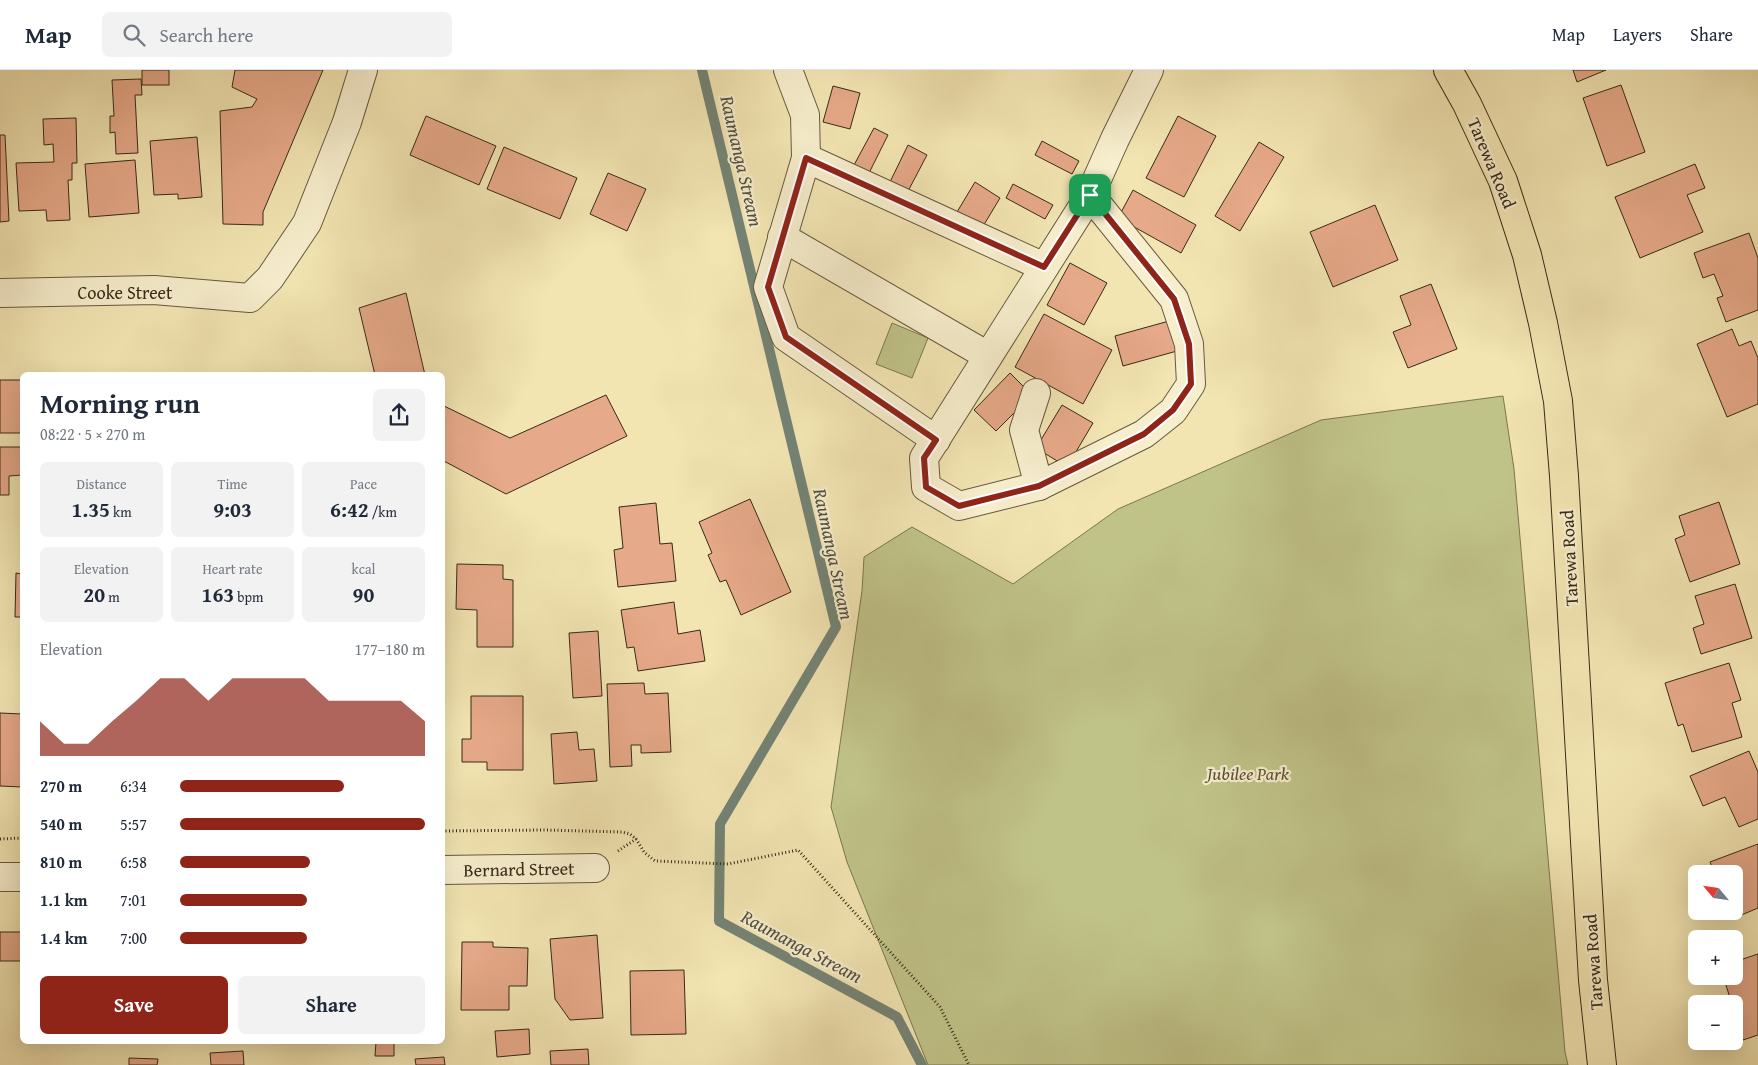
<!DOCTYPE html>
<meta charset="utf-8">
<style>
:root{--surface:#fff;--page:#f2f2f3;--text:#1f2937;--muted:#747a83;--line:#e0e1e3;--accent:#8f2418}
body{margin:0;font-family:"Gentium Book Plus",serif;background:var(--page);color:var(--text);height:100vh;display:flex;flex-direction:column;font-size:19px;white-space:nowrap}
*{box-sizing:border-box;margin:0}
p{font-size:16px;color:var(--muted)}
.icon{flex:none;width:28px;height:28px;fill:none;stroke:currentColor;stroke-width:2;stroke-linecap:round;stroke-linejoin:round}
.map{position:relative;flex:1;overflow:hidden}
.side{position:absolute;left:20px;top:302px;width:425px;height:672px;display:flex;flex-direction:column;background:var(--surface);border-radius:8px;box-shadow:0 5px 20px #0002}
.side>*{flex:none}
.needle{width:32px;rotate:299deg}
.controls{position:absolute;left:1688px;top:795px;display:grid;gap:10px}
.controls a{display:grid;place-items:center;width:55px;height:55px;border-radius:8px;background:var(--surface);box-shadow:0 5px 20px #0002;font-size:25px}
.pin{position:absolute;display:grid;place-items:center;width:42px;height:42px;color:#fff;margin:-21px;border-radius:10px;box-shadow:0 2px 8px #0006}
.round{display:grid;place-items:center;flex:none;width:52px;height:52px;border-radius:8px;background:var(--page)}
.summary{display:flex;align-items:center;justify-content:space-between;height:85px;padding:0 20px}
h1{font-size:28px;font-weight:800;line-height:38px}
.stats{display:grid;grid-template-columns:repeat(3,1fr);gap:8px;height:85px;padding:5px 20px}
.stats div{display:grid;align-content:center;border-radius:8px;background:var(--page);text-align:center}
.stats b{font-size:21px;font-weight:800}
.stats small{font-size:14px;font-weight:400}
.stats p{font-size:14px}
.chart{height:140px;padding:10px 20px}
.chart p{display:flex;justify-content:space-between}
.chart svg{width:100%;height:90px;margin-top:5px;fill:var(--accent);opacity:.7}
.primary-button{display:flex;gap:10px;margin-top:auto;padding:10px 20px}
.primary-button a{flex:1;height:58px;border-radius:8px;background:var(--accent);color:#fff;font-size:20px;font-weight:800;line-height:58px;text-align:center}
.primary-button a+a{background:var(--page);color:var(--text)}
ul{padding:0 20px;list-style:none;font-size:16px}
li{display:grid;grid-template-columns:80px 60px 1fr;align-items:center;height:38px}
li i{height:12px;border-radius:6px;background:var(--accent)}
header{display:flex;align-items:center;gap:30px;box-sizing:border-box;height:70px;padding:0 25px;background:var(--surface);border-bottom:1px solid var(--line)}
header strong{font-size:24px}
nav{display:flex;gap:28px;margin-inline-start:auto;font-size:18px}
.search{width:350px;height:45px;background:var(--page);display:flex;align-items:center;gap:12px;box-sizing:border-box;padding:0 18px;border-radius:8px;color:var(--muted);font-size:19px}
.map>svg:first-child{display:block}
.green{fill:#c0c388;stroke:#7c7650}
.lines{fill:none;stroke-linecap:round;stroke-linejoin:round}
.stream{stroke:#748375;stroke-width:10}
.building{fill:#e6a989;stroke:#382a19}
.minor-casing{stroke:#66593f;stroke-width:30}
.major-casing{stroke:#382a19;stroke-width:30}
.path{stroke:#382a19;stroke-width:3;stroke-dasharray:1 2.5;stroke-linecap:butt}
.minor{stroke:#f7eecd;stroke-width:28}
.major{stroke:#f2e5b2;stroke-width:28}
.route-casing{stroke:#fff;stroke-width:10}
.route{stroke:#8f2418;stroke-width:6}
.labels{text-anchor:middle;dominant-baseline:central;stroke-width:4.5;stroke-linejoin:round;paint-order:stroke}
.street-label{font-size:18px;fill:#382a19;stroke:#f7eecd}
.park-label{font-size:18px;font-style:italic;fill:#5a5035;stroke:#f7eecd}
.water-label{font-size:19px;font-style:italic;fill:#514f40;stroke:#f7eecd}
</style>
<header>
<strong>Map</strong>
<div class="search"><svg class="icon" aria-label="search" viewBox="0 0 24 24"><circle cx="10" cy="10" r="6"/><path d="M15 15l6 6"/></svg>Search here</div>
<nav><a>Map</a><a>Layers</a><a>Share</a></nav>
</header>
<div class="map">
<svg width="1758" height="995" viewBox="0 0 1758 995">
<rect width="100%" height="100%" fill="#f2e5b2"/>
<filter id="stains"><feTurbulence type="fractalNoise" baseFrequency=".004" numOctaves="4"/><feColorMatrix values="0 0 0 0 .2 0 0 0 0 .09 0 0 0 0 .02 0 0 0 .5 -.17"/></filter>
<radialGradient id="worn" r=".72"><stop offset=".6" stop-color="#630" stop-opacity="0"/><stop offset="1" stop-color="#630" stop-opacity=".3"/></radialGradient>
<g class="green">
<polygon points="892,253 928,268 912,308 876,294"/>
<polygon points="1503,326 1514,399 1565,982 1568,995 928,995 847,792 831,737 862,521 864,487 912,457 1013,514 1118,439 1321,350"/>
</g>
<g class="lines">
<polyline class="stream" points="702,0 836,557 720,754 719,851 897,947 922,995"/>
</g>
<g class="building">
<rect x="142" y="0" width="27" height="15"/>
<polygon points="235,0 323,0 263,142 263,155 223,154 220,41 252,37 257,29 232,17"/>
<polygon points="1573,0 1606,0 1577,12"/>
<polygon points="141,9 142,25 135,25 138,83 116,84 115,62 110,63 110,46 114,46 112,10"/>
<polygon points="1621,15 1645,82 1607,96 1583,28"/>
<polygon points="833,16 860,23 850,59 823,52"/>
<polygon points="426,46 496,76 479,115 410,85"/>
<polygon points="1178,46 1216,66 1184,127 1146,108"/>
<polygon points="76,48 77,93 72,93 72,110 68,110 70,150 47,151 46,140 19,141 16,93 54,92 53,74 44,75 43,49"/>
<polygon points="874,58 888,65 869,103 854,95"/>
<polygon points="0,65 5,65 9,151 0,152"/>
<polygon points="197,67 202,127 178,129 178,124 154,125 150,71"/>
<polygon points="1042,71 1079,91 1072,104 1035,85"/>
<polygon points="1259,72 1284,87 1240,161 1215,146"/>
<polygon points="908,75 927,85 906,125 888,116"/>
<polygon points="504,77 577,108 560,149 487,119"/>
<polygon points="135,90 139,143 89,147 85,94"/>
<polygon points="1695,94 1705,118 1687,125 1703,162 1640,188 1615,127"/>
<polygon points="608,103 646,119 627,161 590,144"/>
<polygon points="975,112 1000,128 982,158 957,142"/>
<polygon points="1013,114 1053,135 1045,149 1006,128"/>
<polygon points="1133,120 1196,155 1181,183 1118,148"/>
<polygon points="1375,135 1398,190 1333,217 1310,162"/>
<polygon points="1749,163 1758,188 1758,240 1726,252 1717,228 1723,226 1714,204 1703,208 1694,183"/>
<polygon points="1070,193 1107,213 1084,255 1047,235"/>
<polygon points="1431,214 1457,279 1408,298 1393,262 1411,255 1400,226"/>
<polygon points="406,223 425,305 375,305 359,238"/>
<polygon points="1044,244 1112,280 1083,334 1015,297"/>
<polygon points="1169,251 1177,281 1123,296 1115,266"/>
<polygon points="1732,259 1739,276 1751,271 1758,288 1758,334 1727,347 1697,274"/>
<polygon points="1010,303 1032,325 996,361 974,340"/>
<rect x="0" y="310" width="22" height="53"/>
<polygon points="606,325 627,366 506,424 442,390 442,335 510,368"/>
<polygon points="1062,335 1093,353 1067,397 1036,378"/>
<polygon points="0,377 22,377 22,405 9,406 9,425 0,425"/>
<polygon points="750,429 791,522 741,545 726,510 720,512 708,485 712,483 699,452"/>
<polygon points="1719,432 1740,494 1690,512 1675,469 1685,465 1679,446"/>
<polygon points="656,433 660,474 672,473 676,511 618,517 614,480 623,478 619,437"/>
<polygon points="457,494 503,495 503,509 513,510 513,577 477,577 477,540 456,539"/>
<polygon points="16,503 22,504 22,547 15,547"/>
<polygon points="1735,514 1752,568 1701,584 1693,558 1704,554 1695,526"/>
<polygon points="674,532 678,564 700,560 705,591 638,601 634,577 627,578 621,540"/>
<polygon points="598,561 602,626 573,628 569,563"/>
<polygon points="1729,593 1741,630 1732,633 1742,667 1692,682 1683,654 1678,656 1665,613"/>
<polygon points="644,613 645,624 668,623 671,682 641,683 641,675 631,675 632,696 610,697 607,614"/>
<polygon points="471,626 523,626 523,700 487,700 487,692 462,692 462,669 471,669"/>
<polygon points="0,643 22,644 22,717 0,716"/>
<polygon points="577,662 579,680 594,679 597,711 554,714 551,664"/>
<polygon points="1749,681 1758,702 1758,749 1739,757 1725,727 1703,736 1690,706"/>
<polygon points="1758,774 1758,838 1732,849 1729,841 1734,841 1734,804 1715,804 1710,792"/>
<rect x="0" y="862" width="22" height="29"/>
<polygon points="597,865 603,948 570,950 555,929 550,869"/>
<polygon points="462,872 493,872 493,877 528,878 527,916 509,916 509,940 461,940"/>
<polygon points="1758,884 1758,965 1743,970 1734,940 1734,934 1732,934 1723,906 1734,906 1734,892"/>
<polygon points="684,900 686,964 631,965 630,901"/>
<polygon points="529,959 530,984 497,987 495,961"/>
<polygon points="376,972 394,972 394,986 375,986"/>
<polygon points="588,979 589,995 551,995 550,981"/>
<polygon points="243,981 244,995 211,995 210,983"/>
<polygon points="444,987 445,995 416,995 415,989"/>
<polygon points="129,988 158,989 157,995 129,995"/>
</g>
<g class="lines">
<g class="minor-casing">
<g id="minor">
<polyline points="788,0 805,45 806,88 768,217 786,267 936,370"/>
<polyline points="806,88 1044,197"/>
<polyline points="1090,125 1174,229 1189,274 1191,314 1173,341 1144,364 1039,416 959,436 926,417 924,388 1090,125 1115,69 1149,0"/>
<polyline points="782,167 988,286"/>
<polyline points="0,223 154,220 250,228 270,208 307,153 347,52 363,0"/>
<polyline points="1036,323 1024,360 1039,416"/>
<polyline points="442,800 595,798"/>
<polyline points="0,807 22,807"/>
</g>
</g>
<g class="major-casing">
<polyline id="major" points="1448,0 1467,34 1503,111 1527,185 1543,253 1558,331 1564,406 1593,910 1602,995"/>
</g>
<g class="path">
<polyline points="442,761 544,760 622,762 630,764 636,769 644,782 655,791 728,794 798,780 940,937 969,995"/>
<polyline points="0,769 22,768"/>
<polyline points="618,781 636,769"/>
</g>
<use href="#minor" class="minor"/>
<use href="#major" class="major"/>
</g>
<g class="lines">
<g class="route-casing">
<polygon id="route" points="806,88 1044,197 1090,125 1174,229 1189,274 1191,314 1173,340 1144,364 1039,416 959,436 926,417 924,388 936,370 786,267 768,217"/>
</g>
<use href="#route" class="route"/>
</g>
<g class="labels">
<g class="street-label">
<text transform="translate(1492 93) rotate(67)">Tarewa Road</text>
<text x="125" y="222">Cooke Street</text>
<text transform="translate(1569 488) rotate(-93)">Tarewa Road</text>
<text transform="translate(519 799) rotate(-1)">Bernard Street</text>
<text transform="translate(1593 892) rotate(-94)">Tarewa Road</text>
</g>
<g class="park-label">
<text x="1248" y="703">Jubilee Park</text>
</g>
<g class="water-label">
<text transform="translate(742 91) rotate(77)">Raumanga Stream</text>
<text transform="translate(834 484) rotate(78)">Raumanga Stream</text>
<text transform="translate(802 876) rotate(28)">Raumanga Stream</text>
</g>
</g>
<rect width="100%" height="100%" filter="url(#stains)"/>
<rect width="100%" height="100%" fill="url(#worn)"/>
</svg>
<div class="controls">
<a><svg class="needle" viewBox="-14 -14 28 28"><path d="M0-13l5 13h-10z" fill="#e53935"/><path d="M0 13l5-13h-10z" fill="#747a83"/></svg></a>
<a>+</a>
<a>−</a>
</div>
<div class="pin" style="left:1090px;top:125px;background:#1e9e55"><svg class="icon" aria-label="arrive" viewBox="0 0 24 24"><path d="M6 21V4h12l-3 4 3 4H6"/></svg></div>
<section class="side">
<div class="summary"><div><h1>Morning run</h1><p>08:22 · 5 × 270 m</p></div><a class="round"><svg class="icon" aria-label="share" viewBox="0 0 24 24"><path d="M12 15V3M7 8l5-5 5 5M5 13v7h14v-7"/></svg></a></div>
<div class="stats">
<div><p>Distance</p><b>1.35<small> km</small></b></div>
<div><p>Time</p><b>9:03</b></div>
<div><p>Pace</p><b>6:42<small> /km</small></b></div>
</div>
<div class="stats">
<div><p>Elevation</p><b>20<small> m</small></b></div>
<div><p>Heart rate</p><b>163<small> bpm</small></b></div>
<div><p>kcal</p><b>90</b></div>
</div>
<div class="chart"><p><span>Elevation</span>177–180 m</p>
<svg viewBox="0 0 160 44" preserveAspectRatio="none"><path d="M0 44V27L10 38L20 38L30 27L40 17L50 6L60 6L70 17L80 6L90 6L100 6L110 6L120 17L130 17L140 17L150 17L160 27V44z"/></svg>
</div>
<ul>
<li><b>270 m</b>6:34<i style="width:67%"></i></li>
<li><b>540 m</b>5:57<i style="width:100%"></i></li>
<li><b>810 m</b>6:58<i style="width:53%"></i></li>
<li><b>1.1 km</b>7:01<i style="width:52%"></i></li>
<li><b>1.4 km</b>7:00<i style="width:52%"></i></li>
</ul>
<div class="primary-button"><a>Save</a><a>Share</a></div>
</section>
</div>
